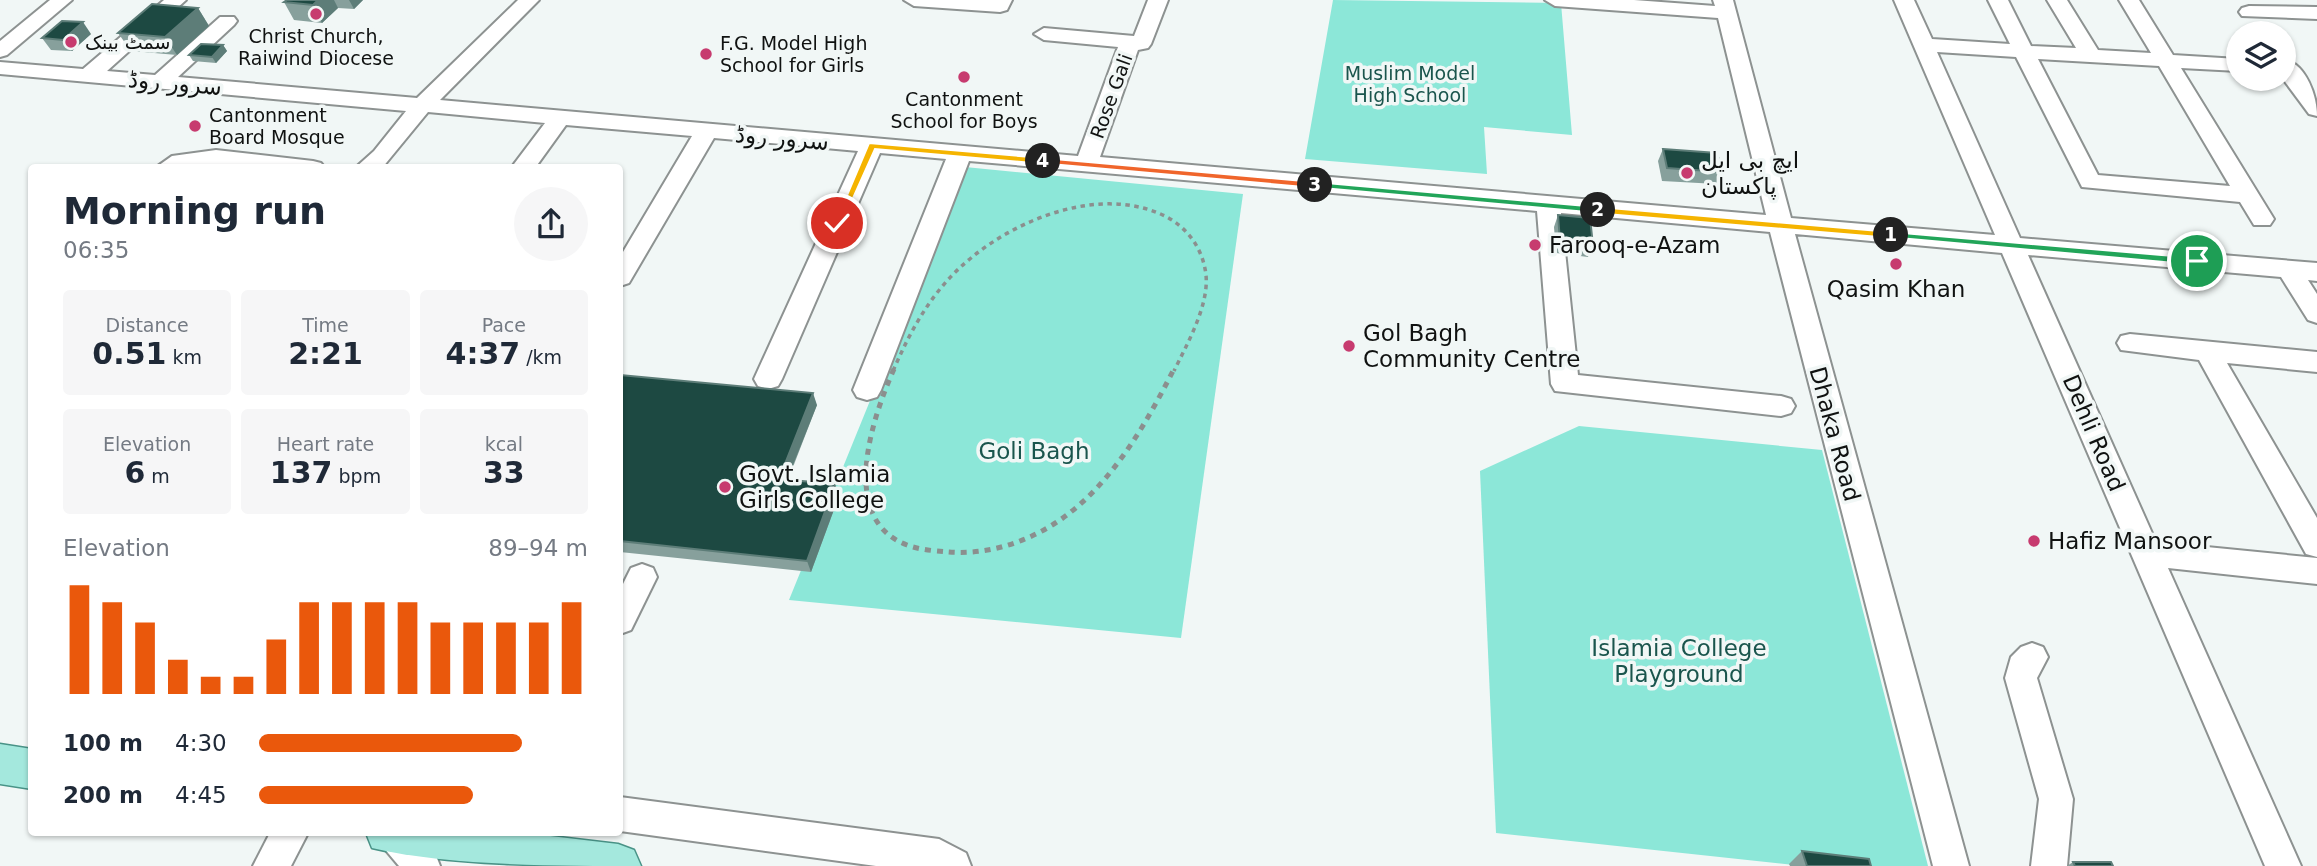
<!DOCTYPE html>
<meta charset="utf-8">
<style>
:root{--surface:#fff;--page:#f6f6f7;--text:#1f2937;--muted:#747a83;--accent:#ea580c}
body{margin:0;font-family:"DejaVu Sans",Cairo,sans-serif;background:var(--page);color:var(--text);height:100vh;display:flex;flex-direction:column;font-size:26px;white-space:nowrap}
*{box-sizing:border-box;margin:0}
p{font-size:23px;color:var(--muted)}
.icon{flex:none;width:38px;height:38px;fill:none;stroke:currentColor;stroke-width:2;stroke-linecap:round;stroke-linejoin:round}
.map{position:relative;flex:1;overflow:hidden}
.details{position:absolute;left:28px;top:164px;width:595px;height:672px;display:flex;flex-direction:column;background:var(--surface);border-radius:7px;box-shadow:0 2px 5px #0004}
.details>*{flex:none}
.tools{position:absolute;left:2226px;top:21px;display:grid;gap:14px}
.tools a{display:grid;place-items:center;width:70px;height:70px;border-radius:50%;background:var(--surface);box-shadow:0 2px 5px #0004;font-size:35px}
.pin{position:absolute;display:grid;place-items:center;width:60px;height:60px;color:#fff;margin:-30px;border:4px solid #fff;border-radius:50%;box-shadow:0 2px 7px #0007}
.km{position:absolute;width:35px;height:35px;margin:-18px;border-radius:50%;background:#222;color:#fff;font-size:19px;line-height:35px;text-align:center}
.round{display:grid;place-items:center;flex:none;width:74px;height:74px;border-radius:37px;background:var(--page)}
.head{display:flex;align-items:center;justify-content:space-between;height:119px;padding:0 35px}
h1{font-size:38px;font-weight:700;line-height:52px}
.figures{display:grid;grid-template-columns:repeat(3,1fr);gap:10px;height:119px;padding:7px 35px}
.figures div{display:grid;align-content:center;border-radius:7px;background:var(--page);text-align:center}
.figures b{font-size:30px;font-weight:700}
.figures small{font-size:19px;font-weight:400}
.figures p{font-size:19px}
.chart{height:196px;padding:14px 35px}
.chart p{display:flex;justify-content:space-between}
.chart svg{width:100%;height:126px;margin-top:7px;stroke:var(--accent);stroke-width:6}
ul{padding:0 35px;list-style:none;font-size:23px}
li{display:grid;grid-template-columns:112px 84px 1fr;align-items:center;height:52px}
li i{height:18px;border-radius:9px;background:var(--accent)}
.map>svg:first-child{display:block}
.green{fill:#8ce7d8}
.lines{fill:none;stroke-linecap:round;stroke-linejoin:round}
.minor-casing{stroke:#8d9291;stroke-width:4}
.major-casing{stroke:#499387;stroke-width:3}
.path-far1{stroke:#8b8f8e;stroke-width:3.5;stroke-dasharray:4.5 4.5;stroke-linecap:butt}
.path{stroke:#8b8f8e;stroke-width:5;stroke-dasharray:6 6;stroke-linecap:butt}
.minor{fill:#fff;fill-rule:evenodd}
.major{fill:#a4e8dd;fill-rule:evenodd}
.wall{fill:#87a09c}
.shaded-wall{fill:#5d7d78}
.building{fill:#1d4942;stroke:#5d7d78;stroke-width:2}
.split-1{fill:#22a559;stroke:#fff;stroke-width:2}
.split-2{fill:#f5b400;stroke:#fff;stroke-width:2}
.split-3{fill:#22a559;stroke:#fff;stroke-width:2}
.split-4{fill:#f0652b;stroke:#fff;stroke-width:2}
.split-5{fill:#f5b400;stroke:#fff;stroke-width:2}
.poi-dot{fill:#c73b6f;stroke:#f1f7f6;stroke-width:2.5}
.labels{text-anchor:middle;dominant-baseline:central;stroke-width:7;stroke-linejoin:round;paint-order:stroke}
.far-poi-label{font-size:19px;fill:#101211;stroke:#f1f7f6;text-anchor:start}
.far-park-label{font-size:19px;fill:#1a554d;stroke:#f1f7f6}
.far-street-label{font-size:19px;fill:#101211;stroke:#f1f7f6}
.street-label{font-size:23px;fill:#101211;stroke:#f1f7f6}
.poi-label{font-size:23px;fill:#101211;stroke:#f1f7f6;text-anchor:start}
.park-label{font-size:23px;fill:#1a554d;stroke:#f1f7f6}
</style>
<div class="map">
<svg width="2317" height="866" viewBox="0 0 2317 866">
<rect width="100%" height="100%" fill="#f1f7f6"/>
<g class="green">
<polygon points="1333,0 1561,3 1572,135 1484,127 1487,174 1305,159"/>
<polygon points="965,167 1243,194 1181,638 789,600"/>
<polygon points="1579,426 1822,450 1928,866 1803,866 1496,833 1480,471"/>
</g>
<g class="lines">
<g class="minor-casing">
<g id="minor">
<polygon points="50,0 72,0 7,55 0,57 0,41"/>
<path d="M164,0H186L107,71L155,75L220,17H234L237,21L234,25L178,77L417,98L518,0H539L440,100L1078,156L1118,47L1044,40L1034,34L1044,28L1134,36L1148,0H1168L1151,44L1148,48L1138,50L1100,157L1766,215L1718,18L1555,6L1545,0H1634L1715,6L1713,0H1733L1791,218L1995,235L1894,0H1914L1932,39L2010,44L1988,0H2008L2031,46L2076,48L2047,0H2067L2098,50L2151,53L2119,0H2139L2173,55L2238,59V71L2181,68L2274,219L2270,225H2254L2240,202L2082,187L2016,57L1937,52L2020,238L2317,263V281L2308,280L2317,294V323L2308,320L2281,277L2028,255L2156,542L2317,558V584L2168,568L2301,866H2265L2002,253L1795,234L1969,866H1933L1770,232L1561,213L1578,375L1781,396L1791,399L1795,406L1791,413L1781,416L1555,391L1551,384L1537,211L969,161L881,390L877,397L867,400L857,397L853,390L946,159L880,153L782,379L778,386L768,389L758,386L754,379L858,151L714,138L629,283L620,286V257L692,136L566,125L535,168H511L545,123L428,112L382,168H355L374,151L406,111L0,74V62L83,69ZM2038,59L2159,66L2230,186L2098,175Z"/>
<polygon points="904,0 1012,0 1007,10 1000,12 914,6"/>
<polygon points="2249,6 2317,7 2317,19 2242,16 2239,12 2242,8"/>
<path d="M2284,59C2306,64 2317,96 2317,116L2309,114L2283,79Z"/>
<polygon points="216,150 313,161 321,163 325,168 216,164 155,168 172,156"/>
<polygon points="2130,334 2317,352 2317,372 2227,363 2317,518 2317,557 2306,554 2199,360 2121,350 2117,343 2121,336"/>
<polygon points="642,564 653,568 657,577 631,630 620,634 620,590 631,568"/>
<polygon points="2032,643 2043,647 2048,657 2037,678 2073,799 2067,866 2031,866 2039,799 2005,678 2011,657 2021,647"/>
<polygon points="620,797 939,839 966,853 971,866 876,866 620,831"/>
<polygon points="270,833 308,833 291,866 253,866"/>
<polygon points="379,833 418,833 435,853 440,866 399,866 383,847"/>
</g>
</g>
<g class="major-casing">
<g id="major">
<polygon points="0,744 32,749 32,789 0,784"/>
<path d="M366,833H525L618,844L634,850L641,866C560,866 447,866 372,848Z"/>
</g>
</g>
<path class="path-far1" d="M893,371C912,327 934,288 971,258C1022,216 1103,186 1165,216C1188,228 1203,249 1206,275C1209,306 1187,344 1174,371"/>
<path class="path" d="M894,369C873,416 837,519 907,545C920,550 936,551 949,552C988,555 1028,542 1060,520C1112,484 1146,424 1174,369"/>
<use href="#minor" class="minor"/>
<use href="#major" class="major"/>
</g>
<g class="wall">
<polygon points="287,0 363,0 354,9 338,8 322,23 294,20 284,2"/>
<polygon points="198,8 209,26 177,55 131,51 118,33"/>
<polygon points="91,34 72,51 51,50 42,38"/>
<polygon points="223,45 227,51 216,63 193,61 189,55"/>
<polygon points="1663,149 1722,172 1717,184 1662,181 1658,161"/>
<polygon points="1558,215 1593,245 1588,257 1556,253 1554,227"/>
<polygon points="620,375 817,405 788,480 835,484 839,496 811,572 620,552"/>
<polygon points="1802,851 1871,866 1790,866 1789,864"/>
<polygon points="2073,862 2113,866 2067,866"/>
</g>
<g class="shaded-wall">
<polygon points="318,0 334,0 338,8 322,23 313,5"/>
<polygon points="349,0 363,0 354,9"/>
<polygon points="198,8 209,26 177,55 165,37"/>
<polygon points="83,22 91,34 72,51 63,40"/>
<polygon points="223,45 227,51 216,63 212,57"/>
<polygon points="813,393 817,405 783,490 779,479"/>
<polygon points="835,484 839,496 811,572 807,561"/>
</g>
<g class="building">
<polygon points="287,0 318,0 313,5 284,2"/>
<polygon points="152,4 198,8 165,37 118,33"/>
<polygon points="62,21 83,22 63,40 42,38"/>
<polygon points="201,44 223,45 212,57 189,55"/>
<polygon points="1663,149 1717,153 1722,172 1667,168"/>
<polygon points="1558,215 1590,218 1593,245 1560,241"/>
<polygon points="620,375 813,393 779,479 835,484 807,561 620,541"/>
<polygon points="1802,851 1869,859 1871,866 1807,866"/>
<polygon points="2073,862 2111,862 2113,866 2075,866"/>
</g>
<polygon class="split-1" points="1891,232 2197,258 2202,261 2197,265 1888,237 1886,235"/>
<polygon class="split-2" points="1598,207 1891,232 1896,235 1891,238 1594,213"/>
<polygon class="split-3" points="1315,182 1598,207 1602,210 1598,213 1311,187"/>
<polygon class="split-4" points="1043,158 1315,182 1319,185 1315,188 1039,163"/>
<polygon class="split-5" points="869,143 1043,158 1047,161 1043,164 875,149 842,223 834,226"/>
<g class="poi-dot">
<circle cx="316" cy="14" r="7"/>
<circle cx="71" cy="42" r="7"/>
<circle cx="706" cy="54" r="7"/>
<circle cx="964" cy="77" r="7"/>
<circle cx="195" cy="126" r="7"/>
<circle cx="1687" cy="173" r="7"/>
<circle cx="1535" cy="245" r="7"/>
<circle cx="1896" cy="264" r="7"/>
<circle cx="1349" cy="346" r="7"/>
<circle cx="725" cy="487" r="7"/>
<circle cx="2034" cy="541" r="7"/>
</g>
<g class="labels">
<g class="far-poi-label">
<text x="316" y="36" text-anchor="middle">Christ Church,<tspan x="316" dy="22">Raiwind Diocese</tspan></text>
<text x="85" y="42">سمٹ بینک</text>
<text x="720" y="43">F.G. Model High<tspan x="720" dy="22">School for Girls</tspan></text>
<text x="964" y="99" text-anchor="middle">Cantonment<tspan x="964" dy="22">School for Boys</tspan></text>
<text x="209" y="115">Cantonment<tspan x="209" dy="22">Board Mosque</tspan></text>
</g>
<g class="far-park-label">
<text x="1410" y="73">Muslim Model<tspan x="1410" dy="22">High School</tspan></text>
</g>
<g class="far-street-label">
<text transform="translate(1111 96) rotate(-70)">Rose Gali</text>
</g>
<g class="street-label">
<text transform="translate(175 83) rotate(5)">سرور روڈ</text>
<text transform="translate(782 138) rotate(5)">سرور روڈ</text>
<text transform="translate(2094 433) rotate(67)">Dehli Road</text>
<text transform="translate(1835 434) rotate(75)">Dhaka Road</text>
</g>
<g class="poi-label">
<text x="1701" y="160">ایچ بی ایل<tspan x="1701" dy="26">پاکستان</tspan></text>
<text x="1549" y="245">Farooq-e-Azam</text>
<text x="1896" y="289" text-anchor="middle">Qasim Khan</text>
<text x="1363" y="333">Gol Bagh<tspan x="1363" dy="26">Community Centre</tspan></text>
<text x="739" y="474">Govt. Islamia<tspan x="739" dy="26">Girls College</tspan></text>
<text x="2048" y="541">Hafiz Mansoor</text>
</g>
<g class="park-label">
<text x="1034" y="451">Goli Bagh</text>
<text x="1679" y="648">Islamia College<tspan x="1679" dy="26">Playground</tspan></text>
</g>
</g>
</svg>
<div class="tools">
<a><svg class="icon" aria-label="layers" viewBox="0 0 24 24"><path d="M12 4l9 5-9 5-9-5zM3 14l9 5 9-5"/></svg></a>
</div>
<div class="pin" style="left:2197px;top:261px;background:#1e9e55"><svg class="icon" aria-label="arrive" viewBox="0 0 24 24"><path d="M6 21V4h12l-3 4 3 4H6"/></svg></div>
<div class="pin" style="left:837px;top:223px;background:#d93025"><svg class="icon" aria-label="check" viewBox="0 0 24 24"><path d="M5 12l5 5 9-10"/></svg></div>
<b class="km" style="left:1891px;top:235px">1</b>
<b class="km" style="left:1598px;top:210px">2</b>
<b class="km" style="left:1315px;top:185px">3</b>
<b class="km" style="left:1043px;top:161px">4</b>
<section class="details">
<div class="head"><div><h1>Morning run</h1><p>06:35</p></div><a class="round"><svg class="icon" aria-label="share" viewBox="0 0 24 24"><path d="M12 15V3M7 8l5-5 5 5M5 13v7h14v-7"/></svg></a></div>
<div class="figures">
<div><p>Distance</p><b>0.51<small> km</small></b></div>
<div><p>Time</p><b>2:21</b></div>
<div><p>Pace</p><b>4:37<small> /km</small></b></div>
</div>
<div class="figures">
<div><p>Elevation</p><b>6<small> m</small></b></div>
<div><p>Heart rate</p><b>137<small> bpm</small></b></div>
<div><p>kcal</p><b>33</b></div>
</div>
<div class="chart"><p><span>Elevation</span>89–94 m</p>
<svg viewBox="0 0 160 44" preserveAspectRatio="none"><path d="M5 44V6M15 44V12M25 44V19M35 44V32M45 44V38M55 44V38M65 44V25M75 44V12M85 44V12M95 44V12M105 44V12M115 44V19M125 44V19M135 44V19M145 44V19M155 44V12"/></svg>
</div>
<ul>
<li><b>100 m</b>4:30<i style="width:80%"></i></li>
<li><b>200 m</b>4:45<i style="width:65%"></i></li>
</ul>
</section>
</div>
